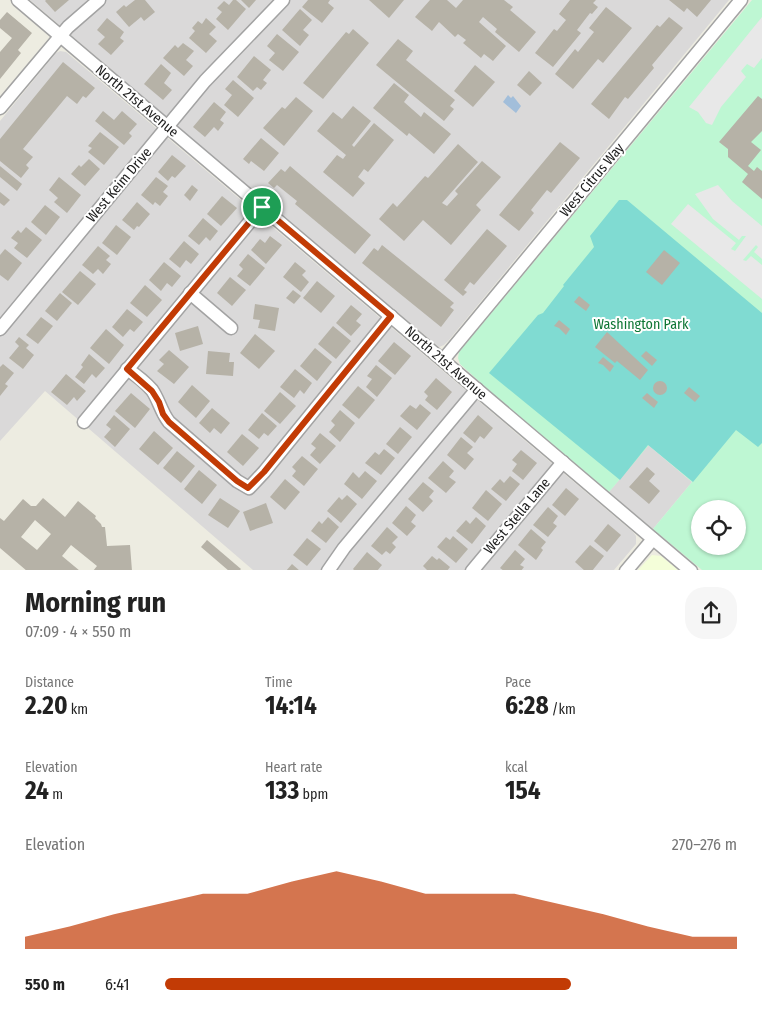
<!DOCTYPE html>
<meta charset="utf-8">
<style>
:root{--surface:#fff;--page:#f6f6f6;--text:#222;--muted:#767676;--accent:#c23b05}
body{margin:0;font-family:"Fira Sans Condensed",sans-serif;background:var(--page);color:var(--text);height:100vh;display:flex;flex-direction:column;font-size:19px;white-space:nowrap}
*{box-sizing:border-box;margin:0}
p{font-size:16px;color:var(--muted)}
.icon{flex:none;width:28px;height:28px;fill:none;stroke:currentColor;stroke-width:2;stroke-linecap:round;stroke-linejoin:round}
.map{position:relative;height:570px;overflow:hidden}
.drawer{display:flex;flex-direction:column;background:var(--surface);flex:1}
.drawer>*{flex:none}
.controls{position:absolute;left:691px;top:500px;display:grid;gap:10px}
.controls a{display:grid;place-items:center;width:55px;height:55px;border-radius:50%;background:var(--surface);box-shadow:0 1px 4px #0004;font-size:25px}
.pin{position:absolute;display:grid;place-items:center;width:42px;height:42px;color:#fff;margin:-21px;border:2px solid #fff;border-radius:50%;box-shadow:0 1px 5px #0007}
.round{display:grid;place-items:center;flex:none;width:52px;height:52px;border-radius:20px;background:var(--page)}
.summary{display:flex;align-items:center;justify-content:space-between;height:85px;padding:0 25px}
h1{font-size:28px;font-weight:700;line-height:38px}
.figures{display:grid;grid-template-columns:repeat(3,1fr);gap:8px;height:85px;padding:5px 25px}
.figures div{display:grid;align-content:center}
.figures b{font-size:25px;font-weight:700}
.figures small{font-size:14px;font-weight:400}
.figures p{font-size:14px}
.chart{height:140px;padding:10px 25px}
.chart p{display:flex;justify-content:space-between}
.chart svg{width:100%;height:90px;margin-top:5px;fill:var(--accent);opacity:.7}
ul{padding:0 25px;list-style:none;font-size:16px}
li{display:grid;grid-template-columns:80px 60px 1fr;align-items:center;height:38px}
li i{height:12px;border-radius:6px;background:var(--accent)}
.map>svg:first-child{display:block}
.residential{fill:#dad9d9}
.education{fill:#f4fed9}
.park{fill:#bef7d3;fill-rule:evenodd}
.pitch{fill:#80dbd2}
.parking{fill:#e8e8e8}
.water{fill:#a2beda}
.building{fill:#b6b2a7;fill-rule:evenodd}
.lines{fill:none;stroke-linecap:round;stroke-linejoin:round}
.minor-casing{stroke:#a3a3a3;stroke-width:15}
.minor{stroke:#fff;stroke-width:12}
.route-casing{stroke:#fff;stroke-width:10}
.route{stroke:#c23b05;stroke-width:6}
.labels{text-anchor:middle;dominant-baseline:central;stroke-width:4;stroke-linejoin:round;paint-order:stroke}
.street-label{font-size:14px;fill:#1c1c1c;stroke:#fff}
.park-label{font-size:14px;fill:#0e7634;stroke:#fff}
</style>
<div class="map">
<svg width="762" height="571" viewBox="0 0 762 571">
<rect width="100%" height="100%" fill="#edece1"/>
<g class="residential">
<polygon points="30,0 729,0 449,340 444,345 439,347 253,191"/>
<polygon points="60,51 66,52 633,532 636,536 636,544 614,570 253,570 45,391 0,441 0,121 56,53"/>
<polygon points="648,445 692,482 653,529 609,492"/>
</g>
<polygon class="education" points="652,555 661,556 678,570 638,570"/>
<path class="park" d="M752,0H762V570H702L653,529L692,482L649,445L609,492L491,392L460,364L458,358L459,352ZM700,509H738V546H700Z"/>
<polygon class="pitch" points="619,200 627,200 762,313 762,443 758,447 736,430 693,482 648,445 620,480 489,373 538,315 543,313 564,286 563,285 594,247 590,236"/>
<g class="parking">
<polygon points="762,17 762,58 754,68 747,64 741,71 746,77 721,107 712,125 706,123 698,112 689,107"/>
<polygon points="718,185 732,201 762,226 762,259 754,252 758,247 756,245 743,260 746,261 751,256 762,265 762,299 671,224 688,204 736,243 731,249 735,251 746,236 742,236 739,240 713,219 695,194"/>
</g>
<polygon class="water" points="508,95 511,98 513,96 521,106 516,113 503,102"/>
<g class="building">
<polygon points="46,0 69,0 55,12 45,1"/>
<polygon points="135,0 145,0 155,12 144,21 141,17 129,27 116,12 124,5 126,7"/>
<polygon points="233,0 236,0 246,9 228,30 216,19 222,12 217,8 224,1 229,5"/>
<polygon points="241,0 256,0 249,8"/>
<polygon points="308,0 330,0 328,3 334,8 322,23 302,7"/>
<polygon points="369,0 404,0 389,18"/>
<polygon points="430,0 447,0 456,8 463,0 504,0 513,7 510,10 536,32 519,52 495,32 497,29 483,17 479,22 506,46 493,61 484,54 481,58 463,43 466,40 458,34 455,37 439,22 432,31 415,17"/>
<polygon points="570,0 596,0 593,3 598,7 592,14 590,13 577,30 581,33 553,67 535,53 554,29 557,31 566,20 559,14"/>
<polygon points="669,0 711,0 697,17 687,8 684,12"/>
<polygon points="606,7 632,28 603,63 598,59 573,89 555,74 575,49 578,52 594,32 589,28"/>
<polygon points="300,9 312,20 303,30 309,35 300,46 282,30"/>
<polygon points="7,12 32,33 18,50 21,53 0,79 0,52 12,38 0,28 0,20"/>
<polygon points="669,17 683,28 652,65 654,68 628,99 625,97 609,119 591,104 657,25 660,27"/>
<polygon points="107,18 124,32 120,38 124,41 111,55 98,44 105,37 97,30"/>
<polygon points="206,18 216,27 209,34 217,41 206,53 189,38 195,31 192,28 198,21 202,24"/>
<polygon points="353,29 369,43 323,99 303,83 346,32 349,34"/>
<polygon points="277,34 299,52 283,71 269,60 275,53 267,46"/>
<polygon points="398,39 413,51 406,60 455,100 450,106 454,109 444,121 376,65"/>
<polygon points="183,43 194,51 186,60 193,66 184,76 163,58 175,45 178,48"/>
<polygon points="254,56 271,70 263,80 267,83 261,90 257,87 253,91 237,77"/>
<polygon points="63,62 95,88 86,98 83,96 77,104 67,96 23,149 33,157 26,165 29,168 21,178 0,161 0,139"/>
<polygon points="161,64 171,73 164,83 172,90 163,100 144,84"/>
<polygon points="475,65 495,82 473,107 454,91"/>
<polygon points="529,71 542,83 530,96 517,85"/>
<polygon points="233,80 254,98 238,117 224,105 232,95 225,89"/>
<polygon points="394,83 409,95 404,102 421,117 424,112 451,134 434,154 409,133 407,136 373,108"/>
<polygon points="758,96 762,99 762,131 751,142 761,150 748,166 754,171 757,167 762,171 762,199 742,182 748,174 728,157 728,149 719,142"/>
<polygon points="296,97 313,111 284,146 263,128 282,107 285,109"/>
<polygon points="214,102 226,112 220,120 224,123 218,131 214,127 205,137 193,127"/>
<polygon points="353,106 371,121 352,145 354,147 374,123 394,140 368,172 364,169 358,177 365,183 353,197 323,172 337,155 343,159 346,155 317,131 333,112 342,119"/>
<polygon points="103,111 114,120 122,111 137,124 129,133 132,136 124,145 95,121"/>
<polygon points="100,132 119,147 104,165 88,152 92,148 88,146"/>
<polygon points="261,138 279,153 264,171 251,161 249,164 243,159"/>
<polygon points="560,142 580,158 551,193 547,190 531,210 534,213 519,231 499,215"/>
<polygon points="458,144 478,162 442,203 447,206 458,194 455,191 482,161 501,177 476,205 481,210 451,245 423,220 404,241 379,219 393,203 397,207 425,176 428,178"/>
<polygon points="172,155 186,166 175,178 172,176 168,181 158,172"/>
<polygon points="89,159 100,169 85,186 71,174 79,165 81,167"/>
<polygon points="0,166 22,184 17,191 0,177"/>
<polygon points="290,166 371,235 355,254 295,204 297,201 277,185 274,188 268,183 281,169 285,172"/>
<polygon points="59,177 81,195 67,213 54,202 58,198 49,190"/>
<polygon points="156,177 168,186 163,192 168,196 160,206 155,202 153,205 141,195"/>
<polygon points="192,185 198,190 190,201 184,195"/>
<polygon points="0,192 10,200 4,206 0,203"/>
<polygon points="222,196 237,208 221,226 207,214"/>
<polygon points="137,202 150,214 139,227 137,226 134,230 122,220"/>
<polygon points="45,205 60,217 46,235 31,222"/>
<polygon points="203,218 218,231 210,241 206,237 199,245 188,236"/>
<polygon points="116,225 131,237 117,255 102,243"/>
<polygon points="26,227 42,240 27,258 14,248 18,243 11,238 18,230 21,233"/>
<polygon points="487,229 507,246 474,285 470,282 464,290 467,292 463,296 444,280"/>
<polygon points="270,236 282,245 266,264 251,250 260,239 265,243"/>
<polygon points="184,241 199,254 191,264 186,260 180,268 169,259"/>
<polygon points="382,245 454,303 450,307 454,310 441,327 362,263 374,248 378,251"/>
<polygon points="98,246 110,256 106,260 111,264 103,274 98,269 93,274 82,265"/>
<polygon points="5,249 22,263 8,281 0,275 0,255"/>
<polygon points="664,250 680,263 662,285 646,272"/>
<polygon points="248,254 265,268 250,286 237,276 243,269 239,265"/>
<polygon points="164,262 181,276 172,287 167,283 161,291 149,280"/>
<polygon points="295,262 306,271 302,275 309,282 301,292 283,277"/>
<polygon points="80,271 96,284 78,305 62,292"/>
<polygon points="230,277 246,290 232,306 217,293"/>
<polygon points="317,281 335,296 321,313 303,298"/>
<polygon points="145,285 162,300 147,317 130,303"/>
<polygon points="293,290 301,296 294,304 286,298"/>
<polygon points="60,293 72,303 57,321 45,311"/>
<polygon points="579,296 590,305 586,311 574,302"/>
<polygon points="255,304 279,308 275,331 258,328 260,320 253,319"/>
<polygon points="351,305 362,314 356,321 361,325 351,336 336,323"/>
<polygon points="127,309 143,322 134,332 130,329 123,337 112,327"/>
<polygon points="41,317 53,326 38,344 26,335"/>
<polygon points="559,320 570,329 566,335 559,328 554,326"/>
<polygon points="198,326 203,344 180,351 175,333"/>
<polygon points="333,326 351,341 336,359 318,344"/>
<polygon points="106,329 124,345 109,364 90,348"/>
<polygon points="607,332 648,370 640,380 617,361 615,363 595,347"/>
<polygon points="255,334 275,351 259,369 240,353"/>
<polygon points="19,337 29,345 26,348 34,355 23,369 9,358 19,346 15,342"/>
<polygon points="394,342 411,356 395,375 378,361"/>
<polygon points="315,348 332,362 317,381 300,366"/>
<polygon points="169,350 189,367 174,384 157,371 164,364 159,360"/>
<polygon points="208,351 230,353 229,362 234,362 233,376 206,374"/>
<polygon points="646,351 657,360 652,366 641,356"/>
<polygon points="89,354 105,368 96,378 92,374 84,384 75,377 83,367 81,365"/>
<polygon points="603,357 614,366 610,372 603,365 598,363"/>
<polygon points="3,364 14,373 5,384 8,386 0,396 0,367"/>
<polygon points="376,365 392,378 377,397 366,387 372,379 367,376"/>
<polygon points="295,369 312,383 304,394 300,390 294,398 280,387"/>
<polygon points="66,374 86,391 77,401 74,397 67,405 51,392"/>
<polygon points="436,378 452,392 437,410 425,400 428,396 424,392"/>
<circle cx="660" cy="388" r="7"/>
<polygon points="192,385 210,401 196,418 178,402"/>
<polygon points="358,386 375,400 359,419 342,405"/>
<polygon points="689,387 700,396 695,402 684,393"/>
<polygon points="280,392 296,406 280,424 264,411"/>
<polygon points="131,393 150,409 135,428 115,411"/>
<polygon points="647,393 658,402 654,408 642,398"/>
<polygon points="420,404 431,413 417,430 400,416 410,405 416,409"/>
<polygon points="212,408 230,423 221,434 214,428 210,433 199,423"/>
<polygon points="340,410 355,423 340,442 329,432 335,425 331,421"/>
<polygon points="262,413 277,426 268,436 264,433 259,439 248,430"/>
<polygon points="114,415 130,429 115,447 104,437 111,429 106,425"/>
<polygon points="478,415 493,428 484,439 480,436 475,443 463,433"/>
<polygon points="400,427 412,437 398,454 386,444"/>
<polygon points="154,431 173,448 158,465 139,449"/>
<polygon points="320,433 336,446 320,464 310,455 316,448 311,444"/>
<polygon points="242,434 259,448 243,466 227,452"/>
<polygon points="461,437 473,447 467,453 474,459 465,470 447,455"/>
<polygon points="384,449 395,458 381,475 365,463 375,452 379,455"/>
<polygon points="521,450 537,463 523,480 512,471 517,464 512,460"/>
<polygon points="177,451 195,466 181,483 163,468"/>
<polygon points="302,456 318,469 304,486 292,476 296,471 292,467"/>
<polygon points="443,461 454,471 449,477 456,482 446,493 428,478"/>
<polygon points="647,467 655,474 649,481 660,491 649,504 629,487"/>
<polygon points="199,470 217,485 202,504 184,489"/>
<polygon points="365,471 377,481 362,499 344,484 353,472 359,478"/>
<polygon points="510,476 520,484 506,501 491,489 500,479 504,483"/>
<polygon points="285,479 300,492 285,510 270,497"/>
<polygon points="423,482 434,491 429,497 433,501 423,512 408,499"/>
<polygon points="566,488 579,499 565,516 552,505"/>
<polygon points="486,490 502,504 488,521 472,508"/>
<polygon points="347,495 357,504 341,523 327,511 339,497 342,500"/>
<path d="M43,498L65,517L78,501L96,516L95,518L101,524L102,527H105L107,546L130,545L132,571H93L97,566L71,545L62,556L80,571H27L0,548V518L4,521L23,499L31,506H36ZM35,520L51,534L37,550L21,537Z"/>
<polygon points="220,498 240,511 228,528 208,515"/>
<polygon points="266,503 273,523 250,531 243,512"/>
<polygon points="406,506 416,515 411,522 416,526 407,536 392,523"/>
<polygon points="548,507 558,516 553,523 557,526 548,537 533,525"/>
<polygon points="328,517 339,527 326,543 311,531 319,521 322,524"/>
<polygon points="476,517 486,526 472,544 456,531 466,520 470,524"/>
<polygon points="608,524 621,535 607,552 594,541"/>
<polygon points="387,527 398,537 392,543 396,547 390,554 386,551 382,555 371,546"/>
<polygon points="531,529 546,542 541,548 543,550 536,560 518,545"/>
<polygon points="453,536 468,549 456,563 437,547 446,537 450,540"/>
<polygon points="307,538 321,549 307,566 293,555"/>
<polygon points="207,540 241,569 239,571 229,571 201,547"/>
<polygon points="590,545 604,556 592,571 585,571 575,562"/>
<polygon points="515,550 525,559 520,565 524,567 521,571 504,571 500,568"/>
<polygon points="367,552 382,565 377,571 355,571 353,569"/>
<polygon points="432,556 437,560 439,558 450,567 447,571 428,571 423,566"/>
<polygon points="292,564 300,571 286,571"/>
</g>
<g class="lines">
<g class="minor-casing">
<g id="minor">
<polyline points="18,0 691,571"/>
<polyline points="0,108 68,27 99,0"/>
<polyline points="190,293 231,328"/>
<polyline points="0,329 205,81 283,0"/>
<polyline points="443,360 741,0"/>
<path d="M127,369C136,375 145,382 152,390C159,400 161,412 169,422L237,481L249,488L264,472L391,316"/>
<polyline points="84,422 262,207"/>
<polyline points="328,571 344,548 477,389"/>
<polyline points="472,571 563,462"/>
<polyline points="626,571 653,539"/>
</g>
</g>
<use href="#minor" class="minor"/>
</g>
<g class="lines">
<g class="route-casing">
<polygon id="route" points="262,207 391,316 264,472 248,488 237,481 169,422 163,414 159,402 152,391 127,369"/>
</g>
<use href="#route" class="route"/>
</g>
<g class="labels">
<g class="street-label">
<text transform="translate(137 101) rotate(40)">North 21st Avenue</text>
<text transform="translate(592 180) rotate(-50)">West Citrus Way</text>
<text transform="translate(119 185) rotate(-50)">West Keim Drive</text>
<text transform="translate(446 363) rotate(41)">North 21st Avenue</text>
<text transform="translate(517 516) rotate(-50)">West Stella Lane</text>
</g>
<g class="park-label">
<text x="641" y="324">Washington Park</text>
</g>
</g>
</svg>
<div class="controls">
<a><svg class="icon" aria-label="locate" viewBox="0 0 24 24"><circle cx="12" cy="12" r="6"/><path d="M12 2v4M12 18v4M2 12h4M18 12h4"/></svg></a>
</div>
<div class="pin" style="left:262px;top:207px;background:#1e9e55"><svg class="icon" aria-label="arrive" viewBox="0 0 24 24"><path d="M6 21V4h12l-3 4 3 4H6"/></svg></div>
</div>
<section class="drawer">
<div class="summary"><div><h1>Morning run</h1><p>07:09 · 4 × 550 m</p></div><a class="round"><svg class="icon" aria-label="share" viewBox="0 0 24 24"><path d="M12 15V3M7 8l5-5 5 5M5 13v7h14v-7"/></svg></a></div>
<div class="figures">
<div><p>Distance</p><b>2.20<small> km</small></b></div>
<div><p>Time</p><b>14:14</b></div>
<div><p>Pace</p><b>6:28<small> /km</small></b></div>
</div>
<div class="figures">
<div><p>Elevation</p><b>24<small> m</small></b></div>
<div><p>Heart rate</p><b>133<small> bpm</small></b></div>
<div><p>kcal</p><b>154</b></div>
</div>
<div class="chart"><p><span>Elevation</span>270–276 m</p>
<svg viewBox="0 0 160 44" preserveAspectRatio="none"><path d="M0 44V38L10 33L20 27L30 22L40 17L50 17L60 11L70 6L80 11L90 17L100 17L110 17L120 22L130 27L140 33L150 38L160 38V44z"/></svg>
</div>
<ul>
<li><b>550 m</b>6:41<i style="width:71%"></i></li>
</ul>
</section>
